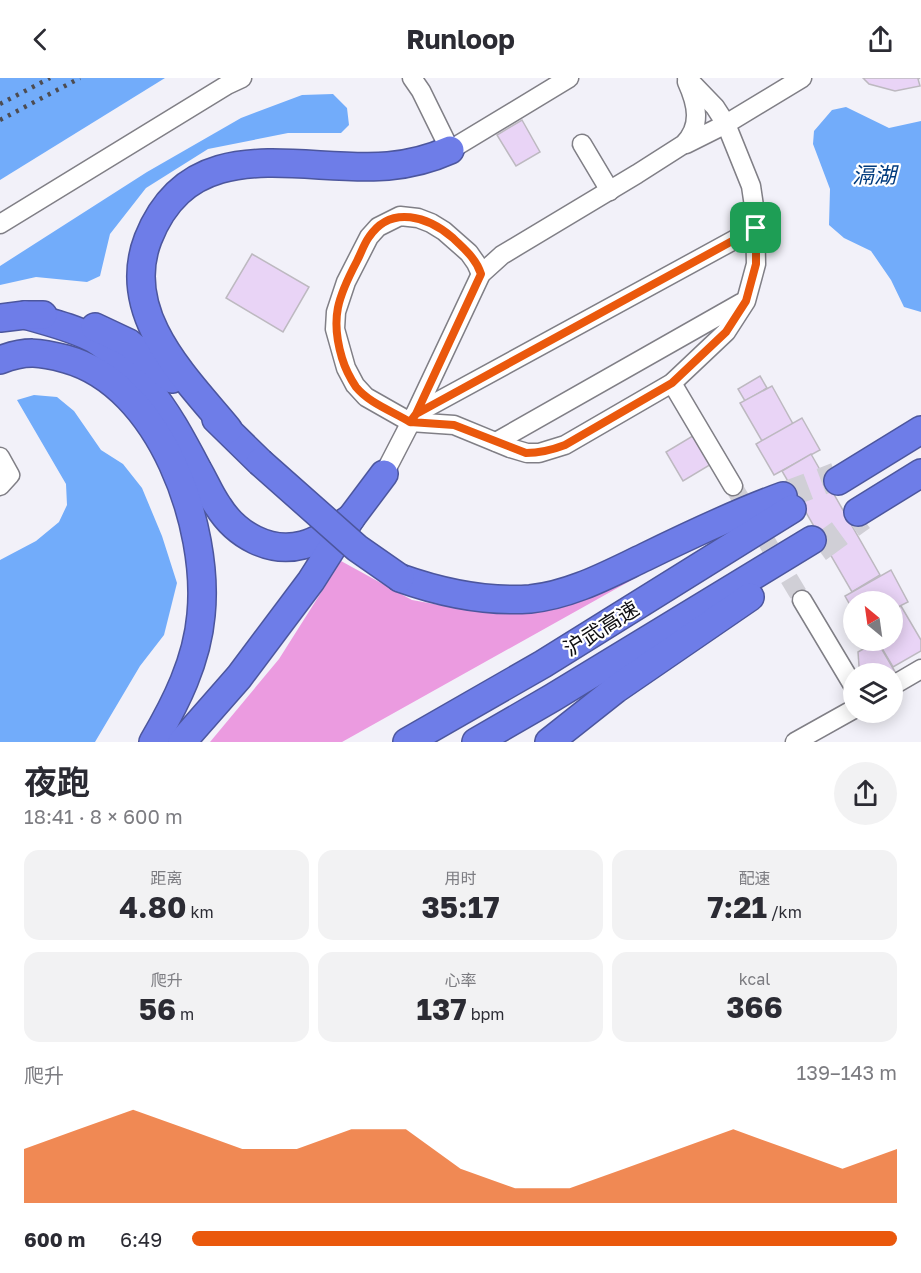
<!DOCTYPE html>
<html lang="zh">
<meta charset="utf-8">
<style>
:root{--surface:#fff;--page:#f2f2f3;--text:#2b2b33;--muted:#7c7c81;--accent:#ea580c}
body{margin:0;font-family:"Golos Text","Noto Sans SC",sans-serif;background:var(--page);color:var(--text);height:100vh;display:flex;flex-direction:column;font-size:22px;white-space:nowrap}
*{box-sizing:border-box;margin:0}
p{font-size:20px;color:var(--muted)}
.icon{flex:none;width:33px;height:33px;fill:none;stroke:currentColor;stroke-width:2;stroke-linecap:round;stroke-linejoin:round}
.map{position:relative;height:664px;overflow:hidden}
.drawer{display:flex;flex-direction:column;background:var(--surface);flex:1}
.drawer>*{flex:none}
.needle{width:39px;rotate:331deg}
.fabs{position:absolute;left:843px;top:513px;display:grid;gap:12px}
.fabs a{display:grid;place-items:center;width:60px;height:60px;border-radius:50%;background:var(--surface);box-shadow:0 3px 15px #0003;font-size:30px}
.pin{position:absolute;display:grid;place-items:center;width:51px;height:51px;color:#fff;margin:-26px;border-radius:12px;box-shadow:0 3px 9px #0006}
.round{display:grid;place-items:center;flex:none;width:63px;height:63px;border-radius:32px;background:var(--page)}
.summary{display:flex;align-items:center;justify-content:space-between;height:102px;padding:0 24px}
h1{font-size:33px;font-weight:700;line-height:45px}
.figures{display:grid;grid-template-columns:repeat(3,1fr);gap:9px;height:102px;padding:6px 24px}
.figures div{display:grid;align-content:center;border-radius:15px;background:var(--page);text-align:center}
.figures b{font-size:30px;font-weight:700}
.figures small{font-size:16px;font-weight:400}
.figures p{font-size:16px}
.chart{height:168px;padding:12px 24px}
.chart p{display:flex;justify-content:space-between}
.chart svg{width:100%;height:108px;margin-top:6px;fill:var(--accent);opacity:.7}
ul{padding:0 24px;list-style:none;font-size:20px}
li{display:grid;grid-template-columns:96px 72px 1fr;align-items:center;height:45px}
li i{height:15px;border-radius:8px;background:var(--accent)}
header{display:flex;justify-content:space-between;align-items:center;height:78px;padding:0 24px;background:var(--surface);font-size:27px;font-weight:700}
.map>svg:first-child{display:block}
.forest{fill:#eb9be0}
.water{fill:#72acfa}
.building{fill:#e9d4f6;stroke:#bdb9c0;stroke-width:1.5}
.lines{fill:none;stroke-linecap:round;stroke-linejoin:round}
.minor-tunnel{stroke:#d0cfd6;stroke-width:18;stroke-dasharray:18 9;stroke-linecap:butt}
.highway-tunnel{stroke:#d0cfd6;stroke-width:27;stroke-dasharray:27 14;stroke-linecap:butt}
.minor-casing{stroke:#807f86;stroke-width:21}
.highway-casing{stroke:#4c569d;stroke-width:30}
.minor{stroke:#fff;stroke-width:18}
.highway{stroke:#6e7de8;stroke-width:27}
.rail{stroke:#4d4c51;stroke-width:4.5;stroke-dasharray:3 6;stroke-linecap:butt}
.highway-bridge-casing{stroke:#4c569d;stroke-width:30;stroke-linecap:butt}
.highway-bridge{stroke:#6e7de8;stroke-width:27}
.route-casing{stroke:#fff;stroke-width:12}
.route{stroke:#ea580c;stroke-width:8}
.labels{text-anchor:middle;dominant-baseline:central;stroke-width:4.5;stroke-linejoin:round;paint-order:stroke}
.street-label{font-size:21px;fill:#0e0e11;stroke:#fff}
.water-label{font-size:22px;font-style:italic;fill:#003b7e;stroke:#fff}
</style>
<header><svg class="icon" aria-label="back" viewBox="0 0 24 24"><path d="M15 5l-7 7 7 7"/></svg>Runloop<svg class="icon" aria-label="share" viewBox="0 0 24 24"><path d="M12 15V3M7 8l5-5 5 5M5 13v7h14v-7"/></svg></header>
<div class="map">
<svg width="921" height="664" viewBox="0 0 921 664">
<rect width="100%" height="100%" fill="#f2f1f9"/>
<polygon class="forest" points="680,475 342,664 210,664 279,581 341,483 412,522 467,532 518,532"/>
<g class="water">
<polygon points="0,0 165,0 0,102"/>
<polygon points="333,16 347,30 349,47 341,55 288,55 208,71 146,110 110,156 100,198 87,204 36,199 0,207 0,188 147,94 241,40 302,17"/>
<polygon points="846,29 889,50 921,43 921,234 904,229 891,202 871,173 844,160 829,147 830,111 813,66 814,53 832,32"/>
<polygon points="34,317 57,319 74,333 101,372 123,386 142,410 162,458 177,505 164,557 140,588 95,664 0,664 0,482 36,463 59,444 67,427 66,406 17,322"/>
</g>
<g class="building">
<polygon points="863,0 920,0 918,1 920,8 895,13 869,6"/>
<polygon points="522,42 540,74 516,88 497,57"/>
<polygon points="252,176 309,209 283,254 226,220"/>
<polygon points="760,298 767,310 745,323 738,311"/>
<polygon points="772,308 793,346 762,363 740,325"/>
<polygon points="802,340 820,372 774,397 756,366"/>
<polygon points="696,356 713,385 683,403 666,374"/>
<polygon points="811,376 880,497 852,514 782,393"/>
<polygon points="891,492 908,524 892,532 892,524 854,524 854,534 845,518"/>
<polygon points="901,528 921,562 921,573 893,589 877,562 892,562 892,532"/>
<polygon points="877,563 897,597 892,600 892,596 863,596 859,588 858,574"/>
</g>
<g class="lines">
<polyline class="minor-tunnel" points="733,408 802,522"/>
<g class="highway-tunnel">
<polyline points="783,418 836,398"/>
<polyline points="818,471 862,439"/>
</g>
<g class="minor-casing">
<g id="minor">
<polyline points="412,0 421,13 450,72 569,0"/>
<polyline points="582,66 610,113"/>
<polyline points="686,66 726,46 802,0"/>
<polyline points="0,146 227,7 242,0"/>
<polyline points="481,196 476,185 469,175 444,153 431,145 418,140 400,138 378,149 369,159 346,204 336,234 335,251 346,290 355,307 366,319 410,344 454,347 510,370 527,375 539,375 565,367 672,305 726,254 746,223 756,186 755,135 751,108 726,46 715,29 687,0"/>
<polyline points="672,305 733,408"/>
<polyline points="415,336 756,150"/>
<polyline points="496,364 741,225"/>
<polyline points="0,379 10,397 0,408"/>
<path d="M384,396L415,336L481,196L502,177L637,96L684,66C702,48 697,26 687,4"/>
<polyline points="802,522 854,609"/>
<polyline points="892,608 921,591"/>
<polyline points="795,664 854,631"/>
</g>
</g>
<g class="highway-casing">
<g id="highway">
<path d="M25,237C48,244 72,249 94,261C114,273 133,293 148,311C168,335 183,364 198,392C205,404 210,417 218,428C236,457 270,476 303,467C321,462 336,450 351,440"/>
<polyline points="0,240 25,237 43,237"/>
<polyline points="95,249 129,265 172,301"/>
<path d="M0,282C26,272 40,274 66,281C161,307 210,449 201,537C197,583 176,625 153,664"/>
<polyline points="216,341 260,384"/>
<path d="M228,351C185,299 119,236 148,161C191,51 300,95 388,88C410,86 430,81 450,72"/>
<polyline points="838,403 921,352"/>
<polyline points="858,434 921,395"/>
<path d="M400,500C442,515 486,524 530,521C571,517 609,496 645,479C690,457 736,435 783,418"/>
<polyline points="182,664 239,599 311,503 351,440 384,396"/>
<polyline points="407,664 543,586 792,431"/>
<polyline points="476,664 552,620 812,462"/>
<polyline points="549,664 616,611 750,519"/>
</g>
</g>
<use href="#minor" class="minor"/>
<use href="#highway" class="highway"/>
<g class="rail">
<polyline points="0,26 50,0"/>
<polyline points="0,42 80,0"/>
</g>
<g class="highway-bridge-casing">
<polyline id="highway-bridge" points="260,384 357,470 400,500"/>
</g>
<use href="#highway-bridge" class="highway-bridge"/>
</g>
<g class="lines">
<g class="route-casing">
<path id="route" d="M756,150L416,336L410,344C392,333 369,325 356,309C350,300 345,290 342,280C330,240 338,219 357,183C361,175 364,166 369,159C391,126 429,139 453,160C464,171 476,180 481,196L416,336L410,344L454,347L526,375C541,375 552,372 565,367L672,305L726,254L746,223L756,186V150"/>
</g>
<use href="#route" class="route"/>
</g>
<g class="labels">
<g class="street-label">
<text transform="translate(601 550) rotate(-32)">沪武高速</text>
</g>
<g class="water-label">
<text x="874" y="96">滆湖</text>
</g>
</g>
</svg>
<div class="fabs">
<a><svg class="needle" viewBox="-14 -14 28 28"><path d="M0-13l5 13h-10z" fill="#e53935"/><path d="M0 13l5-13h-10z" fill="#7c7c81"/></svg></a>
<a><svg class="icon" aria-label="layers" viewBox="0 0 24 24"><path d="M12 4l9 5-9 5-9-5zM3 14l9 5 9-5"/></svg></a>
</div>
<div class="pin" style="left:756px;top:150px;background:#1e9e55"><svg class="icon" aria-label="arrive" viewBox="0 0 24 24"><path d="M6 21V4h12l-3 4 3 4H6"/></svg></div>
</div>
<section class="drawer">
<div class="summary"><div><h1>夜跑</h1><p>18:41 · 8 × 600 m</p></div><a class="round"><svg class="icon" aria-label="share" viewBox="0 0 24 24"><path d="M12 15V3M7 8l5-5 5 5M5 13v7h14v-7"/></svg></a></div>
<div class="figures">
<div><p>距离</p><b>4.80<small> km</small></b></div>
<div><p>用时</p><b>35:17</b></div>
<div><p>配速</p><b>7:21<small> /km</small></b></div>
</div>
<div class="figures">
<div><p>爬升</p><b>56<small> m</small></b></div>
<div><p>心率</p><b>137<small> bpm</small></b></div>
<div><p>kcal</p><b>366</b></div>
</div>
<div class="chart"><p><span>爬升</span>139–143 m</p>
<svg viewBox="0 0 160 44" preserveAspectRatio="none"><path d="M0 44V22L10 14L20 6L30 14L40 22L50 22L60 14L70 14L80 30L90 38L100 38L110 30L120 22L130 14L140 22L150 30L160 22V44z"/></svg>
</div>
<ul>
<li><b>600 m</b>6:49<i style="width:100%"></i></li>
</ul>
</section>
